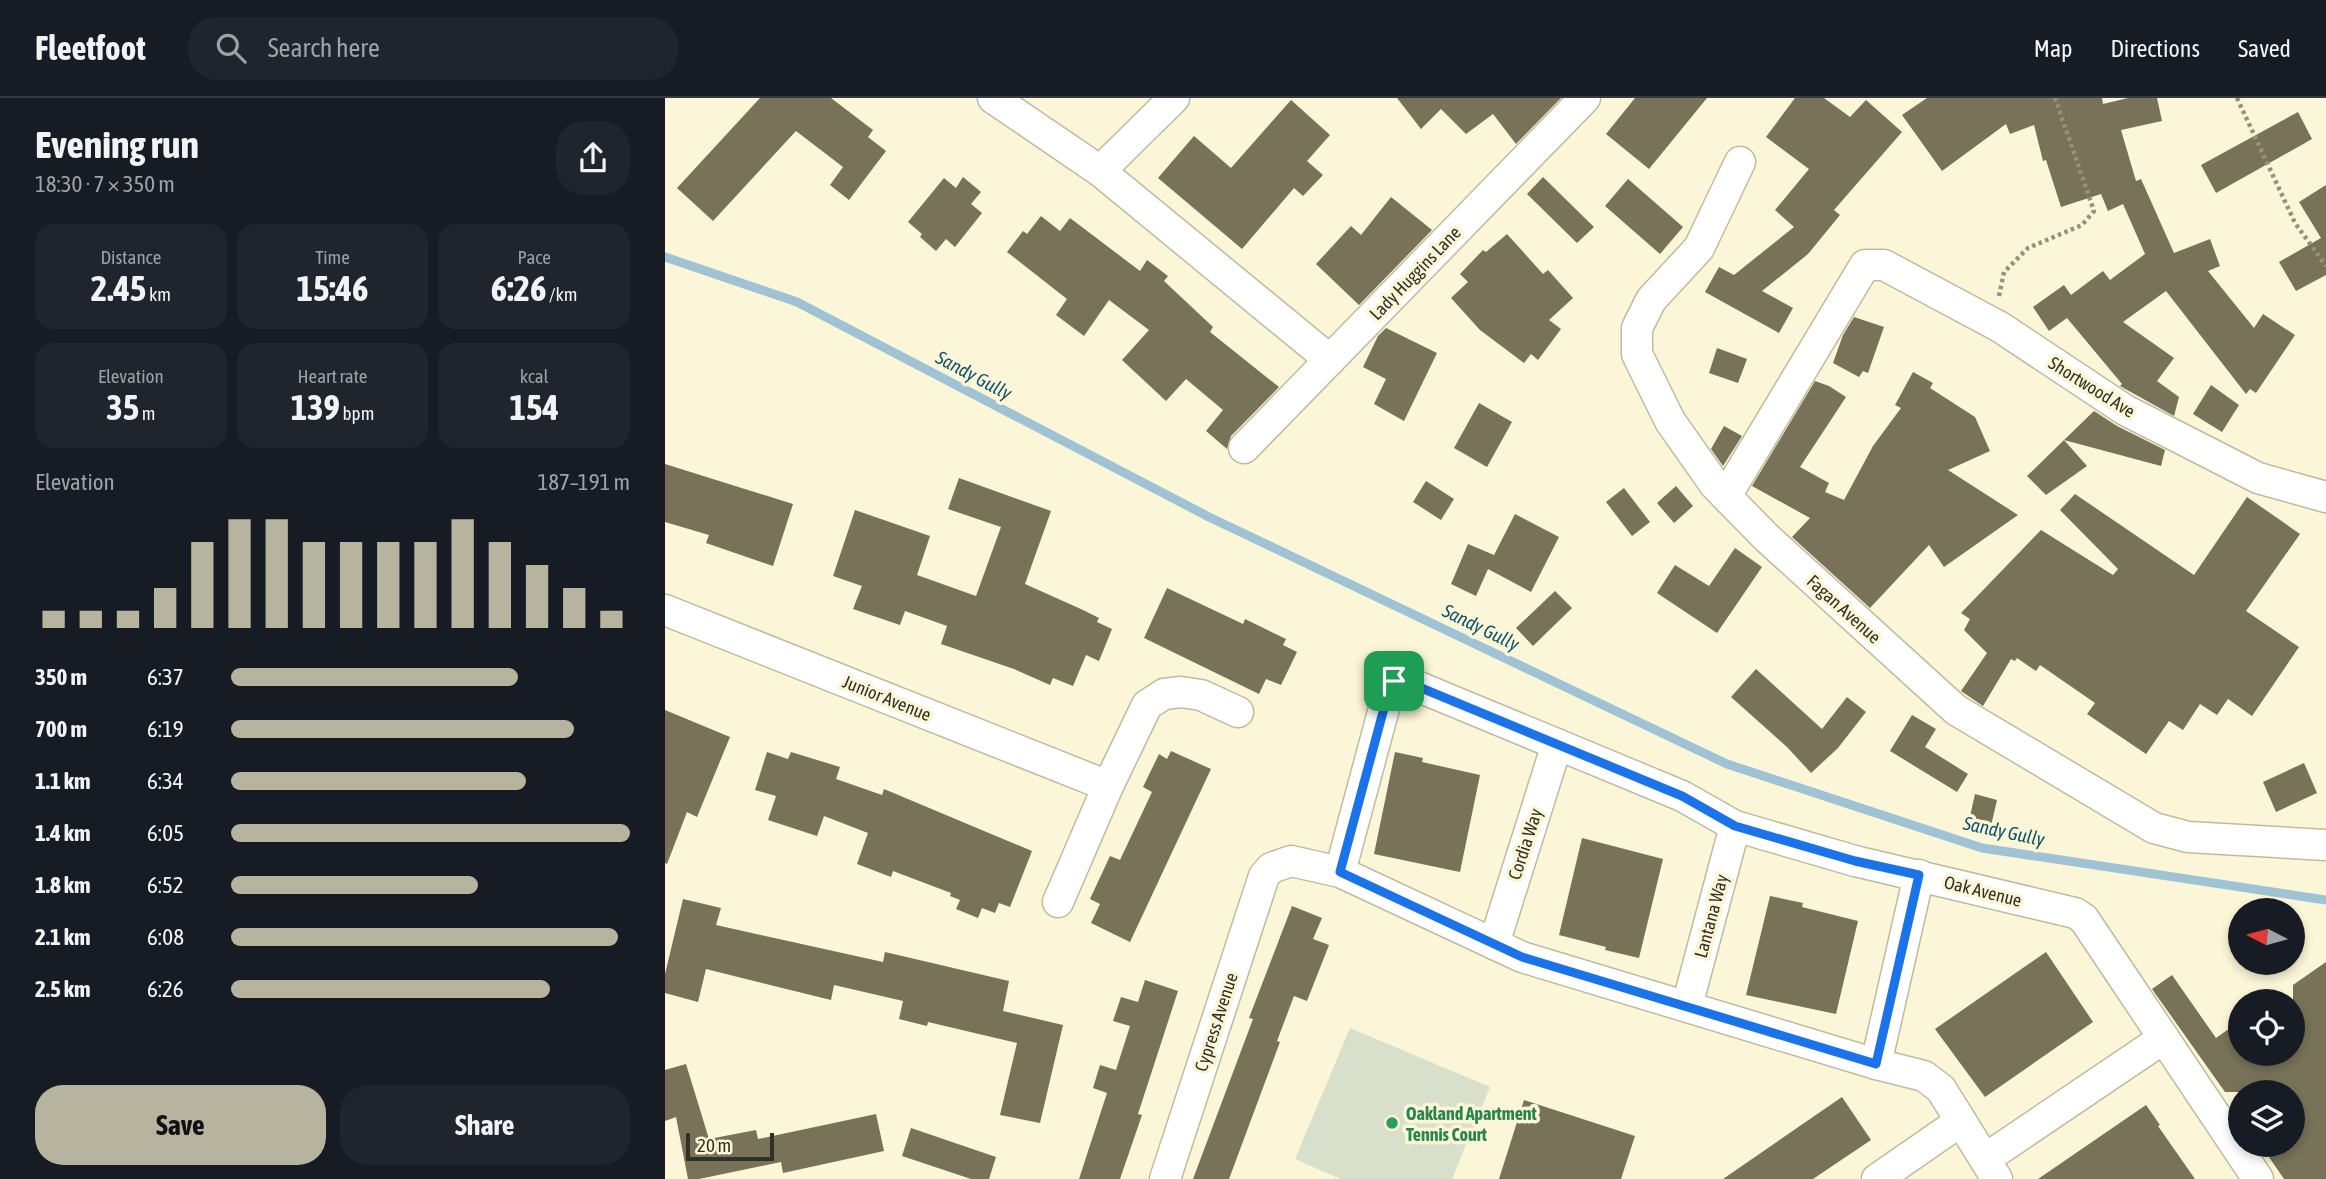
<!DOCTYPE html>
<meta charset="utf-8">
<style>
:root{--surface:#171b24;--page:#20242c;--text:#f1f3f6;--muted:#9ea1a6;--line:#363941;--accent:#b6b49e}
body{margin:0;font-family:"Asap Condensed",sans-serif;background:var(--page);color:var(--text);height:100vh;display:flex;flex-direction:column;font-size:26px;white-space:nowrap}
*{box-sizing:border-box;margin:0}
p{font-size:23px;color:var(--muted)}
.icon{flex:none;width:38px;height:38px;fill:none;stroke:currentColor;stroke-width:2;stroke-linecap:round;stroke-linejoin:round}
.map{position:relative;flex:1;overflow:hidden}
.panel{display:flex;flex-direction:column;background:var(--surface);width:665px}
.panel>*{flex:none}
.needle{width:46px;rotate:276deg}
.tools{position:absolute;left:1563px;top:800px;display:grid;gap:14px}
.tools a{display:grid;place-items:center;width:77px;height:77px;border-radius:50%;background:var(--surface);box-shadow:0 4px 10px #0003;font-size:35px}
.scale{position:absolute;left:21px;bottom:18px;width:88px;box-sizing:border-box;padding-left:7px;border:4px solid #323025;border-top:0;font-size:19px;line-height:24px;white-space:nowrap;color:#323025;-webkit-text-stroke:5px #fbf6d8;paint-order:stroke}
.pin{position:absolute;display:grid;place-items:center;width:60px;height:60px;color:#fff;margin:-30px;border-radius:14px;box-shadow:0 4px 10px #0006}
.round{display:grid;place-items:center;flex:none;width:74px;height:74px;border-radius:28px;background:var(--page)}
.overview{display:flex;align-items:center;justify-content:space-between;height:119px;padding:0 35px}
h1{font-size:38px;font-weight:700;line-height:52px}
.figures{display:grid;grid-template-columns:repeat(3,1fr);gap:10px;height:119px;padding:7px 35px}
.figures div{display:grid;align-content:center;border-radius:18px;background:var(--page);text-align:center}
.figures b{font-size:35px;font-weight:700}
.figures small{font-size:19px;font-weight:400}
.figures p{font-size:19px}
.chart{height:196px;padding:14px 35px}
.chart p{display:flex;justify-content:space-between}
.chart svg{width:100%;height:126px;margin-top:7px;stroke:var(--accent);stroke-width:6}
.cta{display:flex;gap:14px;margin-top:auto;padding:14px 35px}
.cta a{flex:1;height:80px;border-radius:28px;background:var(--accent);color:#111;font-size:28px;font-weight:700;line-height:80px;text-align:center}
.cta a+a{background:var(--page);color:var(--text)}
ul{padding:0 35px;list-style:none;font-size:23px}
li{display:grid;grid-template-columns:112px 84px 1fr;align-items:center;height:52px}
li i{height:18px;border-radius:9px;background:var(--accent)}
header{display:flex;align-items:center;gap:42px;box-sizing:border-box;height:98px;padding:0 35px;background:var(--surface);border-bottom:2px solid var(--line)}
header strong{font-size:33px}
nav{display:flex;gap:38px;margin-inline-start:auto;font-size:24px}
.search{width:490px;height:63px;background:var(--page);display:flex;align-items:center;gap:18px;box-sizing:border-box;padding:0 24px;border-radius:28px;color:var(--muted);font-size:26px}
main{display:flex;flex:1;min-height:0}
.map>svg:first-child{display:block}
.green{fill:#d8dfca}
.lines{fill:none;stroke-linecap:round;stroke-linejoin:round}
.stream{stroke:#9fc3d4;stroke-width:9}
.building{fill:#777258}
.street-casing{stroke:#c0bb9f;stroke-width:33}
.path{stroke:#94917c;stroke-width:4.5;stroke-dasharray:3.5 3.5;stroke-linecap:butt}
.street{stroke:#fff;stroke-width:30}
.route-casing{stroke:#fff;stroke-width:14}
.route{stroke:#1a73e8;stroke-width:9}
.leisure-dot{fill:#2e9e5b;stroke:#fbf6d8;stroke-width:2.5}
.labels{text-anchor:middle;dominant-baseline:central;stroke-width:7;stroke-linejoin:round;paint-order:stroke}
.street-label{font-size:18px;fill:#323025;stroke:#fbf6d8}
.leisure-label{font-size:18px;font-weight:bold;fill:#27864d;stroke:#fbf6d8;text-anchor:start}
.water-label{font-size:19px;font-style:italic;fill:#11556d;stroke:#fbf6d8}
</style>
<header>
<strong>Fleetfoot</strong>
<div class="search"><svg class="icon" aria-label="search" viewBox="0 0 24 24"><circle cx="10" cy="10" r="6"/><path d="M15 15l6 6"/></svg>Search here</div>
<nav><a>Map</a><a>Directions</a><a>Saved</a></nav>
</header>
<main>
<section class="panel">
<div class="overview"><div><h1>Evening run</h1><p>18:30 · 7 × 350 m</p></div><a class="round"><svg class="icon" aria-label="share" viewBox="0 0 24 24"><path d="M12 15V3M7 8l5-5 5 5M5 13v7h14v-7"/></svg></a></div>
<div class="figures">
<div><p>Distance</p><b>2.45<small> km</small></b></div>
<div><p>Time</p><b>15:46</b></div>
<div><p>Pace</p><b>6:26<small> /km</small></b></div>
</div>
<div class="figures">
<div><p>Elevation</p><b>35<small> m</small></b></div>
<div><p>Heart rate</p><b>139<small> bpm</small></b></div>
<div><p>kcal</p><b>154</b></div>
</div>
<div class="chart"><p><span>Elevation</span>187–191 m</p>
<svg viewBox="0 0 160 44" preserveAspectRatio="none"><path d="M5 44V38M15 44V38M25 44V38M35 44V30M45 44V14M55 44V6M65 44V6M75 44V14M85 44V14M95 44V14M105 44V14M115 44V6M125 44V14M135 44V22M145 44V30M155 44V38"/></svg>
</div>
<ul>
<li><b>350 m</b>6:37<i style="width:72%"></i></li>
<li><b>700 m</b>6:19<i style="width:86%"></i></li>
<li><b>1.1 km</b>6:34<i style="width:74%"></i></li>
<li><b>1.4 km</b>6:05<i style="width:100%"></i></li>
<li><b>1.8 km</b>6:52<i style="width:62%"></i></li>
<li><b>2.1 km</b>6:08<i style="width:97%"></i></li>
<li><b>2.5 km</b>6:26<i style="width:80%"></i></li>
</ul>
<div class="cta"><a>Save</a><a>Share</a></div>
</section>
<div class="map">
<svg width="1661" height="1081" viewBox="0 0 1661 1081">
<rect width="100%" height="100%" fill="#fbf6d8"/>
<polygon class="green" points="685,930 825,989 787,1081 676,1081 630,1061"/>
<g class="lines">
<polyline class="stream" points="0,159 132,204 544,419 1062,666 1317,750 1661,802"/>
</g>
<g class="building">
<polygon points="95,0 166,0 208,32 203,39 221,53 184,102 165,87 178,69 131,33 48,123 12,90"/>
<polygon points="732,0 896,0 851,46 828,16 801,36 776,11 756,31"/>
<polygon points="970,0 1042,0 984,71 941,36"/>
<polygon points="1130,0 1159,0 1185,19 1201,2 1237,34 1169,112 1175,117 1143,156 1097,193 1128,210 1114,235 1040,194 1054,169 1069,177 1129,129 1110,112 1144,71 1101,39"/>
<polygon points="1262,0 1437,0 1438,6 1463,0 1492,0 1497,23 1456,32 1471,83 1476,81 1509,155 1545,141 1555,168 1543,173 1589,230 1598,216 1630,237 1591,295 1585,291 1581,296 1501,193 1458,224 1509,260 1492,283 1514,299 1509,318 1455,288 1457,286 1402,220 1384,233 1368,209 1399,187 1406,197 1438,173 1445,182 1480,156 1458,106 1443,113 1436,96 1396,109 1381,62 1378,63 1369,27 1345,36 1341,26 1277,73 1237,17"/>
<polygon points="626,2 665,37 642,63 658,77 638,98 629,90 577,151 493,80 529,38 566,70"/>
<polygon points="1633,14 1647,41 1551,95 1536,67"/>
<polygon points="298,79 316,94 306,106 317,115 290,149 281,141 271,153 255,139 257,136 243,124 279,80 291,90"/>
<polygon points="878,79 929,129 912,145 862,96"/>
<polygon points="963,81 1018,129 995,156 940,108"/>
<polygon points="1661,87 1661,177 1631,193 1614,164 1656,140 1634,104"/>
<polygon points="726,99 767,132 694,207 651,166 686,128 696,137"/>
<polygon points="376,118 395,133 405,120 475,173 482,162 503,178 499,183 548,229 545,234 614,289 566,338 562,351 541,333 558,312 521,281 501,303 457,262 484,232 444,202 419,238 391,217 402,201 342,154 358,133 362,136"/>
<polygon points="842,136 878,176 883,172 908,200 884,222 896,231 873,262 866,256 859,265 815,232 786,200 803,184 795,176 818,152 821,154"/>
<polygon points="1189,219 1219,229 1203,275 1198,273 1194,279 1168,265 1178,237"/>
<polygon points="721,230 772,255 739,323 709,306 721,281 698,269 713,238"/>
<polygon points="1052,250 1082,261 1073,285 1044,275"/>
<polygon points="1248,274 1268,285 1265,290 1310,319 1325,353 1283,372 1353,417 1279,469 1264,447 1205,510 1127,439 1145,420 1087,388 1150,283 1164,288 1181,299 1135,369 1164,385 1160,394 1179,402 1208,348 1236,310 1230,307"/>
<polygon points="1546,287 1574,307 1557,334 1528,316"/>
<polygon points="814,305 847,324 822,369 789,350"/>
<polygon points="1429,313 1452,328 1500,352 1496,368 1399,342"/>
<polygon points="1059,328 1077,338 1058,368 1046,351"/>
<polygon points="1399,342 1422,368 1381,397 1362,378"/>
<polygon points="0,366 128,406 108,468 41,445 44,437 0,424"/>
<polygon points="294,380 386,413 360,486 418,512 434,520 432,524 447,531 434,563 421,557 408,588 388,580 385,587 349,571 276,546 282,528 240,513 235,527 188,511 197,488 168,478 190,412 265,438 252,477 311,498 336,429 283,411"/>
<polygon points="761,383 789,401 776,422 748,404"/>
<polygon points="1011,388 1028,408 1009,425 992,405"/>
<polygon points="959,390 985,424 967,438 941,404"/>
<polygon points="1410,396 1529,477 1582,399 1635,436 1581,513 1634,549 1587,618 1563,601 1552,617 1535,606 1518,632 1504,623 1481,656 1422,616 1430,605 1375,567 1371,573 1352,560 1350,563 1346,561 1318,608 1296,593 1322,555 1299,532 1305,521 1296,515 1376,432 1448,477 1453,471 1395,412"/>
<polygon points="850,416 894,439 866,494 823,471 811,498 786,486 803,446 829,457"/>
<polygon points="1070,450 1097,469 1052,535 992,495 1010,467 1044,488"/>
<polygon points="502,490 578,526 580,521 621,541 618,547 632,554 616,587 601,581 594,596 479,540"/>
<polygon points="890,493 907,510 868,548 851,530"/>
<polygon points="1091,571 1157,631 1182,599 1201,614 1173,650 1146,675 1122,649 1066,599"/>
<polygon points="0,612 65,639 32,719 22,714 2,766 0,765"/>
<polygon points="1247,617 1271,631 1260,649 1303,676 1292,694 1225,653"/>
<polygon points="506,653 546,671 465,844 426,825 435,806 425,801 445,758 455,762 487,694 478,689 494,656 502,661"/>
<polygon points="102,654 123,661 126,654 175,669 171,681 217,697 219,691 367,753 345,809 334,805 330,815 317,810 313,820 291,811 295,802 285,798 286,795 228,773 226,779 192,766 203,735 159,718 152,738 103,722 111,698 90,692"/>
<polygon points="730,654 758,660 757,664 815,677 795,774 709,756"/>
<polygon points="1639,665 1652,695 1611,714 1598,684"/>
<polygon points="1310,696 1332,702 1325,732 1303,727"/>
<polygon points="917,740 998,761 974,860 940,852 941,849 894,837"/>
<polygon points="1105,798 1138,805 1137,809 1193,823 1171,916 1081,897"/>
<polygon points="18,801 56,810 51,827 218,864 220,854 344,883 338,913 398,927 375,1025 335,1017 352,945 263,924 262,928 234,921 238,903 169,887 166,902 41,871 33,904 0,895 0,876"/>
<polygon points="627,808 657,820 648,841 664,847 642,903 629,898 612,943 615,944 564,1081 528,1081 588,921 584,920"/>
<polygon points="1381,854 1428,924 1320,999 1270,931"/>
<polygon points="1661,864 1661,1081 1619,1081 1595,1046 1628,1046 1628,994 1560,994 1487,891 1507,877 1551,940 1575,923 1575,956 1628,956 1628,887"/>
<polygon points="480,882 513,893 473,1016 477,1017 455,1081 414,1081 442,995 428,990 435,967 451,972 465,928 448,923 456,899 473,904"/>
<polygon points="21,966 44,1041 91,1032 93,1041 211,1016 219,1053 118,1075 116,1064 34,1081 23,1081 11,1019 0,1023 0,972"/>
<polygon points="1177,999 1206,1042 1148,1081 1058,1081"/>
<polygon points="859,1002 970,1038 956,1081 834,1081"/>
<polygon points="1481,1007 1495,1027 1493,1028 1530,1081 1373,1081"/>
<polygon points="246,1030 331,1059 324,1081 306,1081 237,1058"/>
</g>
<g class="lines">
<g class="street-casing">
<g id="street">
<polyline points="328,0 435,73 665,262"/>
<polyline points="1075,64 1034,150 986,202 972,230 972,256 1005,323 1050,387 1102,440 1291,612 1489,730 1523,739 1661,747"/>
<polyline points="435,73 509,0"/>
<polyline points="579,350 920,0"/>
<polyline points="1061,398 1200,167 1219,167 1335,229 1460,312 1593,380 1661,399"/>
<polyline points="0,512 443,688"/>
<polyline points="675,774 725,588 729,583 737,582 1017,698 1070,728 1190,763 1410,815 1419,821 1593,1081"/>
<polyline points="393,804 443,688 482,607 499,596 516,594 536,597 573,614"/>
<polyline points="829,846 892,646"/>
<polyline points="1022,908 1070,728"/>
<polyline points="1211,966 1254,777"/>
<polyline points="1320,1061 1499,940"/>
<polyline points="500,1081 599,778 606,770 626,763 675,774 857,859 1211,966 1259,978 1276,991 1332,1081"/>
<polyline points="1212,1081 1296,1023"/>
</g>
</g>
<g class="path">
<polyline points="1572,0 1630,125 1661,168"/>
<polyline points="1334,198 1339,174 1363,150 1417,127 1429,113 1390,0"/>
</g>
<use href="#street" class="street"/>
</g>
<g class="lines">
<g class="route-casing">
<polygon id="route" points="737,582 1017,698 1070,728 1190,763 1254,777 1211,966 857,859 675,774 725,588 729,583"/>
</g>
<use href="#route" class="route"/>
</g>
<circle class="leisure-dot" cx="727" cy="1025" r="7"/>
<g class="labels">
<g class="street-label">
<text transform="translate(750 175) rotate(-46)">Lady Huggins Lane</text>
<text transform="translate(1427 289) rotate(32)">Shortwood Ave</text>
<text transform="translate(1179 511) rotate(42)">Fagan Avenue</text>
<text transform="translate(222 600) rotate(22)">Junior Avenue</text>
<text transform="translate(860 746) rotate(-72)">Cordia Way</text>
<text transform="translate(1318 793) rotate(14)">Oak Avenue</text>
<text transform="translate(1046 818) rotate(-75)">Lantana Way</text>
<text transform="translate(551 924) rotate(-72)">Cypress Avenue</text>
</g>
<g class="leisure-label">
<text x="741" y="1015">Oakland Apartment<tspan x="741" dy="21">Tennis Court</tspan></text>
</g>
<g class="water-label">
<text transform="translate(309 277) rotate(28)">Sandy Gully</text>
<text transform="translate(816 529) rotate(26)">Sandy Gully</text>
<text transform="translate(1339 733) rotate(12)">Sandy Gully</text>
</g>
</g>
</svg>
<div class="tools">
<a><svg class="needle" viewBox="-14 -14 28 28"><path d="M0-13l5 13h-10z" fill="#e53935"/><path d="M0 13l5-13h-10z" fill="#9ea1a6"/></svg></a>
<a><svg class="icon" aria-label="locate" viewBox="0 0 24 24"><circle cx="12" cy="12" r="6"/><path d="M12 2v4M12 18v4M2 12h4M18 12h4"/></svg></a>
<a><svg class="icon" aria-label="layers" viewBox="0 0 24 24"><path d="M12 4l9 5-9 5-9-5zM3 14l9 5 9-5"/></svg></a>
</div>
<div class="scale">20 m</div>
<div class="pin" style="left:729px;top:583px;background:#1e9e55"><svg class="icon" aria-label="arrive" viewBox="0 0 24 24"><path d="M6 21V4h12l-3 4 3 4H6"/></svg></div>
</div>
</main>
